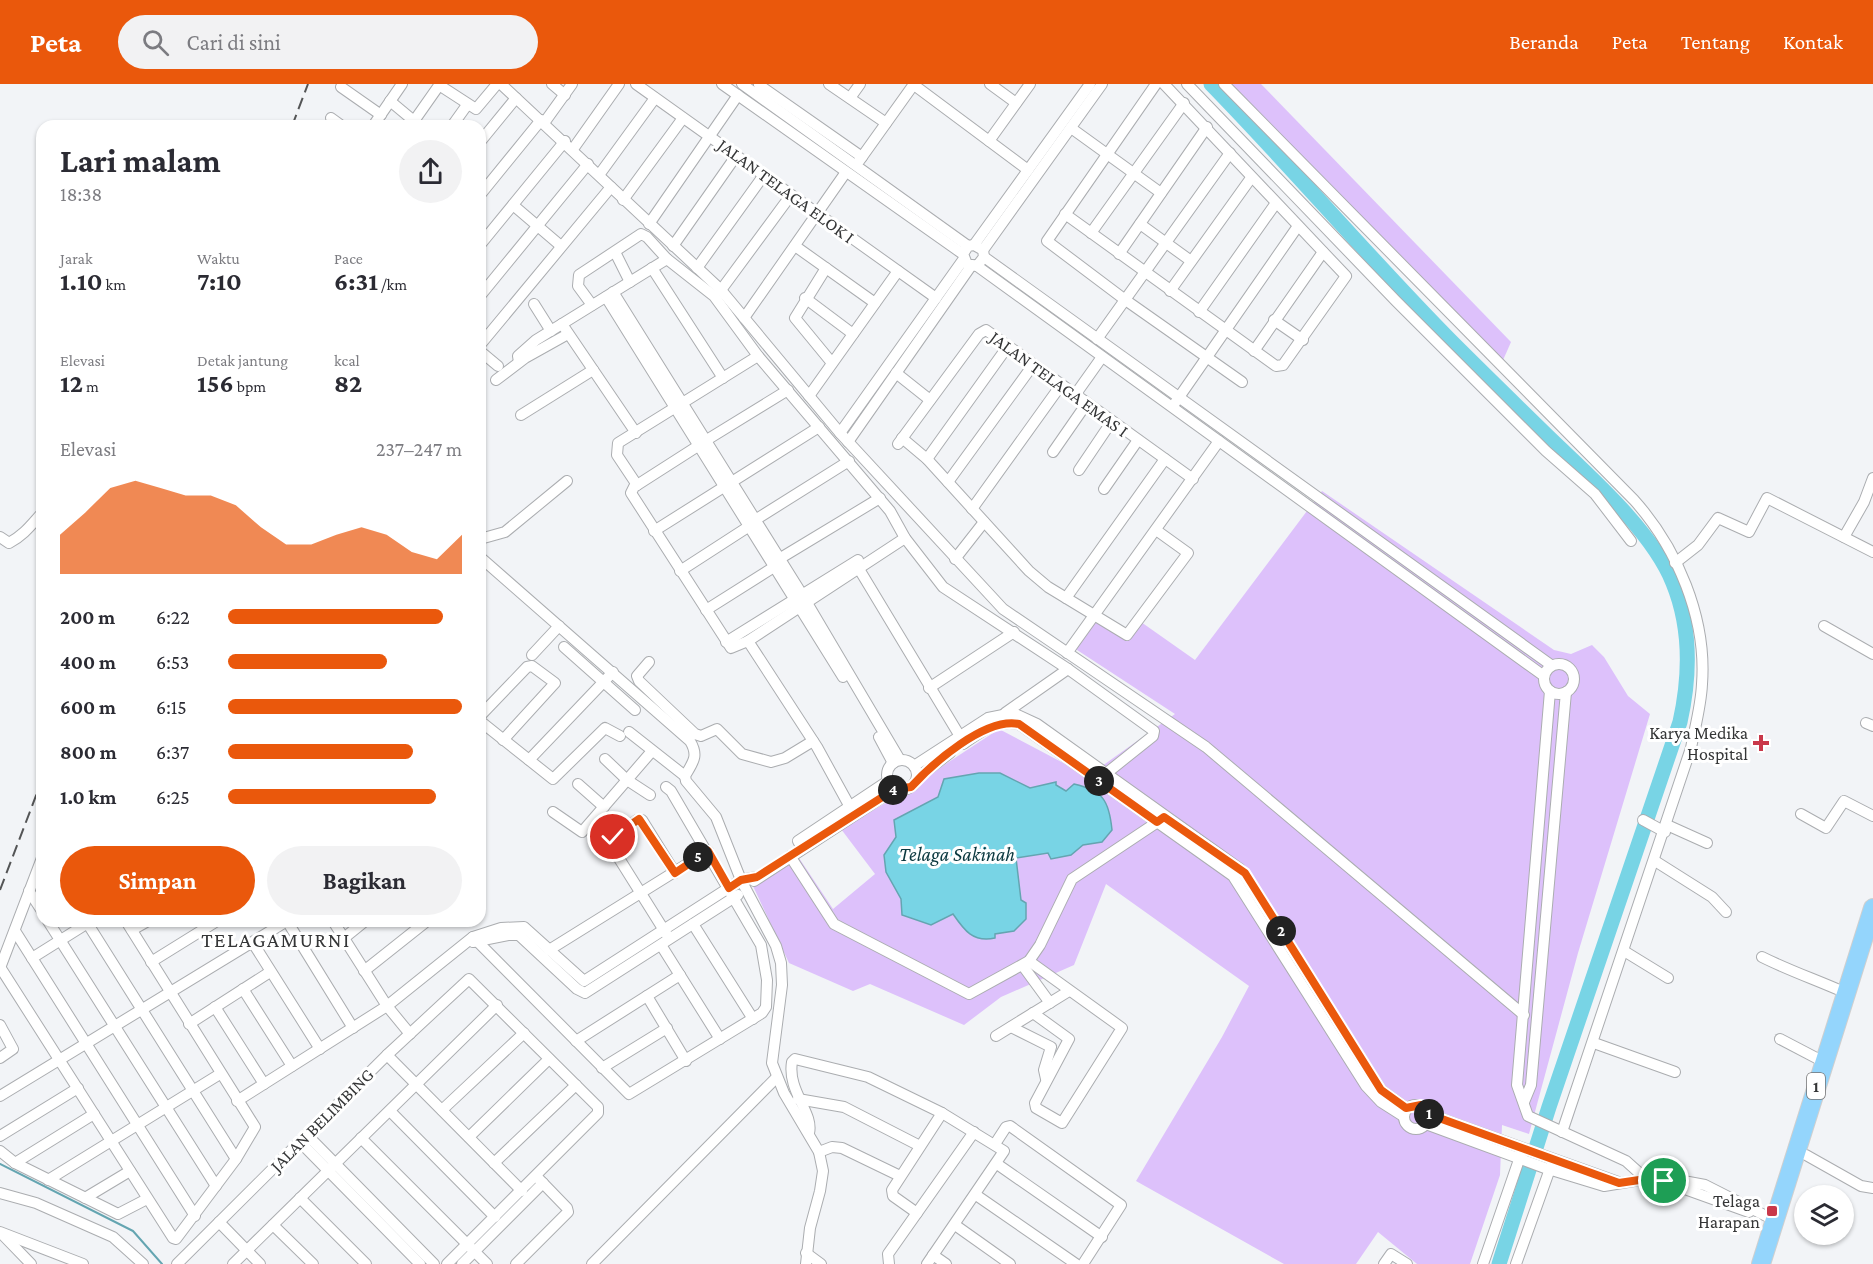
<!DOCTYPE html>
<html lang="id">
<meta charset="utf-8">
<style>
:root{--surface:#fff;--page:#f2f2f3;--text:#2b2b33;--muted:#7c7c81;--accent:#ea580c}
body{margin:0;font-family:"Crimson Pro",serif;background:var(--page);color:var(--text);height:100vh;display:flex;flex-direction:column;font-size:22px;white-space:nowrap}
*{box-sizing:border-box;margin:0}
p{font-size:20px;color:var(--muted)}
.icon{flex:none;width:33px;height:33px;fill:none;stroke:currentColor;stroke-width:2;stroke-linecap:round;stroke-linejoin:round}
.map{position:relative;flex:1;overflow:hidden}
.side{position:absolute;left:36px;top:36px;width:450px;height:807px;display:flex;flex-direction:column;background:var(--surface);border-radius:18px;box-shadow:0 2px 4px #0004}
.side>*{flex:none}
.fabs{position:absolute;left:1794px;top:1101px;display:grid;gap:12px}
.fabs a{display:grid;place-items:center;width:60px;height:60px;border-radius:50%;background:var(--surface);box-shadow:0 2px 4px #0004;font-size:30px}
.pin{position:absolute;display:grid;place-items:center;width:51px;height:51px;color:#fff;margin:-26px;border:3px solid #fff;border-radius:50%;box-shadow:0 2px 6px #0007}
.km{position:absolute;width:30px;height:30px;margin:-15px;border-radius:50%;background:#222;color:#fff;font-size:16px;line-height:30px;text-align:center}
.round{display:grid;place-items:center;flex:none;width:63px;height:63px;border-radius:32px;background:var(--page)}
.overview{display:flex;align-items:center;justify-content:space-between;height:102px;padding:0 24px}
h1{font-size:33px;font-weight:700;line-height:45px}
.figures{display:grid;grid-template-columns:repeat(3,1fr);gap:9px;height:102px;padding:6px 24px}
.figures div{display:grid;align-content:center}
.figures b{font-size:26px;font-weight:700}
.figures small{font-size:16px;font-weight:400}
.figures p{font-size:16px}
.chart{height:168px;padding:12px 24px}
.chart p{display:flex;justify-content:space-between}
.chart svg{width:100%;height:108px;margin-top:6px;fill:var(--accent);opacity:.7}
.button{display:flex;gap:12px;margin-top:auto;padding:12px 24px}
.button a{flex:1;height:69px;border-radius:36px;background:var(--accent);color:#fff;font-size:24px;font-weight:700;line-height:69px;text-align:center}
.button a+a{background:var(--page);color:var(--text)}
ul{padding:0 24px;list-style:none;font-size:20px}
li{display:grid;grid-template-columns:96px 72px 1fr;align-items:center;height:45px}
li i{height:15px;border-radius:8px;background:var(--accent)}
header{display:flex;align-items:center;gap:36px;box-sizing:border-box;height:84px;padding:0 30px;background:var(--accent);color:#fff}
header strong{font-size:28px}
nav{display:flex;gap:33px;margin-inline-start:auto;font-size:21px}
.search{width:420px;height:54px;background:var(--page);display:flex;align-items:center;gap:15px;box-sizing:border-box;padding:0 21px;border-radius:33px;color:var(--muted);font-size:22px}
.map>svg:first-child{display:block}
.green{fill:#ddc1fb}
.water{fill:#78d4e5;stroke:#64a5b1;stroke-width:1.5}
.lines{fill:none;stroke-linecap:round;stroke-linejoin:round}
.stream{stroke:#64a5b1;stroke-width:2}
.river{stroke:#78d4e5;stroke-width:15}
.street-casing{stroke:#abadb0;stroke-width:12}
.highway-casing{stroke:#cfcfcf;stroke-width:20}
.street{stroke:#fff;stroke-width:10}
.highway{stroke:#94d5fc;stroke-width:18}
.rail{stroke:#545556;stroke-width:2;stroke-dasharray:12 6;stroke-linecap:butt}
.route-casing{stroke:#fff;stroke-width:12}
.route{stroke:#ea580c;stroke-width:8}
.poi-dot{fill:#c9384a;stroke:#fff;stroke-width:2}
.labels{text-anchor:middle;dominant-baseline:central;stroke-width:6;stroke-linejoin:round;paint-order:stroke}
.shield{fill:#fff;stroke:#727273;stroke-width:1.5}
.shield-label{font-size:16px;font-weight:bold;fill:#353637}
.street-label{font-size:18px;fill:#353637;stroke:#fff}
.poi-label{font-size:18px;fill:#353637;stroke:#fff;text-anchor:end}
.water-label{font-size:20px;font-style:italic;fill:#0b383f;stroke:#fff}
.quarter-label{font-size:21px;letter-spacing:1.5px;fill:#353637;stroke:#fff}
</style>
<header>
<strong>Peta</strong>
<div class="search"><svg class="icon" aria-label="search" viewBox="0 0 24 24"><circle cx="10" cy="10" r="6"/><path d="M15 15l6 6"/></svg>Cari di sini</div>
<nav><a>Beranda</a><a>Peta</a><a>Tentang</a><a>Kontak</a></nav>
</header>
<div class="map">
<svg width="1873" height="1180" viewBox="0 0 1873 1180">
<rect width="100%" height="100%" fill="#f2f4f7"/>
<g class="green">
<polygon points="1228,0 1261,0 1511,258 1500,283"/>
<polygon points="1322,407 1554,566 1571,570 1592,561 1604,573 1628,612 1650,630 1578,869 1529,1050 1502,1041 1500,1091 1470,1180 1417,1180 1378,1148 1356,1180 1284,1180 1136,1097 1222,953 1249,902 1106,800 1074,881 1001,913 964,941 870,900 853,907 789,879 753,802 799,774 833,825 875,790 841,745 894,714 999,645 1088,692 1175,630 1074,564 1097,534 1128,556 1141,538 1195,576"/>
</g>
<path class="water" d="M979,689H1000L1030,704L1056,698V701L1066,707L1074,700C1103,707 1109,716 1112,746L1102,758L1083,761L1071,771L1051,775L1048,769L1016,774L1021,816L1026,819V835L1014,847L995,850V854C973,859 964,846 953,830L931,841L902,831L901,815L886,788L884,771L896,753L894,736L938,713L944,695Z"/>
<g class="lines">
<polyline class="stream" points="0,1080 133,1147 162,1180"/>
<path class="river" d="M1211,0C1293,84 1368,173 1450,256C1486,292 1523,328 1560,364C1598,400 1654,451 1673,499C1691,543 1690,593 1680,638L1549,1023L1499,1180"/>
<g class="street-casing">
<g id="street">
<polyline points="501,0 721,206 840,349 1003,525 1206,663 1524,931"/>
<polyline points="552,0 565,11"/>
<polyline points="636,0 936,214"/>
<polyline points="722,0 963,170 967,180 977,182 984,173 983,166 974,161 968,162 963,170"/>
<polyline points="742,0 968,162"/>
<polyline points="829,0 886,39"/>
<polyline points="990,0 1016,19"/>
<polyline points="1156,0 1047,157 1124,215 1242,298"/>
<polyline points="1187,0 1396,217 1546,367 1595,410 1631,457"/>
<path d="M1224,0L1634,416C1677,464 1707,534 1702,600C1701,622 1695,643 1691,664L1562,1048"/>
<polyline points="439,1 476,25 497,0"/>
<polyline points="759,1 862,73"/>
<polyline points="914,1 1028,86"/>
<polyline points="341,3 381,31"/>
<polyline points="850,14 860,0"/>
<polyline points="390,17 420,42"/>
<polyline points="331,34 342,42"/>
<polyline points="414,37 440,0"/>
<polyline points="544,39 572,0"/>
<polyline points="373,42 402,0"/>
<polyline points="452,42 467,21"/>
<polyline points="1071,44 1161,109"/>
<polyline points="989,57 1030,0"/>
<polyline points="480,58 516,14"/>
<polyline points="573,65 619,0"/>
<polyline points="859,77 914,0"/>
<polyline points="599,91 655,14"/>
<polyline points="480,111 541,36"/>
<polyline points="623,116 683,34"/>
<polyline points="513,121 561,162"/>
<polyline points="1065,130 1276,282 1283,281 1346,192 1164,0"/>
<polyline points="649,140 738,11"/>
<polyline points="1140,140 1191,177"/>
<polyline points="1091,149 1184,19"/>
<polyline points="480,161 565,57"/>
<polyline points="974,161 1090,0"/>
<polyline points="673,162 736,72"/>
<polyline points="795,162 875,219"/>
<polyline points="983,166 1102,0"/>
<polyline points="615,168 630,198"/>
<polyline points="1119,170 1207,43"/>
<polyline points="984,173 1551,581"/>
<polyline points="977,182 1544,592"/>
<polyline points="652,184 723,294"/>
<polyline points="697,184 764,91"/>
<polyline points="826,184 795,234 832,279"/>
<polyline points="721,206 791,111"/>
<polyline points="1170,207 1251,94"/>
<polyline points="613,208 803,512 900,676"/>
<polyline points="480,212 588,80"/>
<polyline points="606,213 843,593"/>
<polyline points="805,214 853,250"/>
<polyline points="534,220 551,247"/>
<polyline points="592,221 578,202 579,191 641,150 647,153 667,175"/>
<polyline points="1199,228 1276,119"/>
<polyline points="744,234 846,88"/>
<polyline points="1274,236 1303,256"/>
<polyline points="562,240 636,349"/>
<polyline points="1097,255 1230,69"/>
<polyline points="480,261 611,103"/>
<polyline points="480,267 498,282"/>
<polyline points="1254,267 1323,168"/>
<polyline points="519,278 518,272 536,256 667,175 714,212 758,272 890,427 905,454 943,503 1068,585 1154,647 1153,652 1098,696"/>
<polyline points="896,289 930,316"/>
<polyline points="496,296 525,274 568,250"/>
<polyline points="1075,311 1102,273"/>
<polyline points="809,312 898,187"/>
<polyline points="1175,319 1298,142"/>
<polyline points="521,331 593,286"/>
<polyline points="840,349 963,176"/>
<polyline points="902,354 927,375 1029,487 1048,503 1127,551 1188,469 1156,446"/>
<polyline points="705,357 788,306"/>
<polyline points="848,358 971,182"/>
<polyline points="898,360 979,250 986,246 1193,395"/>
<polyline points="698,362 634,403 631,409 731,564 748,557 905,454"/>
<polyline points="1053,368 1087,319"/>
<polyline points="927,375 1008,262"/>
<polyline points="1079,386 1112,337"/>
<polyline points="948,398 1033,281"/>
<polyline points="637,401 617,371 618,359 758,272"/>
<polyline points="1104,405 1138,356"/>
<polyline points="972,425 1061,301"/>
<polyline points="755,436 849,377"/>
<polyline points="654,447 819,343"/>
<path d="M0,453L9,459C24,451 31,441 42,429"/>
<polyline points="1844,453 1864,418 1873,394"/>
<polyline points="480,455 505,448 567,397"/>
<path d="M480,473L690,657C699,672 693,678 685,692L686,697L716,733L741,796L776,862L781,879L782,901L772,979L784,1009L819,1068L823,1087L820,1107L810,1144L806,1180"/>
<polyline points="779,475 880,414"/>
<polyline points="955,475 984,438"/>
<polyline points="1675,479 1698,461 1718,434 1749,448 1767,414 1873,468"/>
<polyline points="859,485 964,659"/>
<polyline points="680,487 748,443"/>
<polyline points="1066,514 1165,375"/>
<polyline points="706,526 774,483"/>
<polyline points="1824,542 1873,570"/>
<polyline points="748,557 817,663 850,723"/>
<polyline points="726,558 858,476"/>
<polyline points="564,563 635,626"/>
<polyline points="1067,569 1219,357"/>
<polyline points="532,571 559,542"/>
<polyline points="649,578 637,592 639,597 695,650 701,652 717,645 742,670 771,678 785,674 813,657"/>
<circle cx="1559" cy="595" r="15"/>
<polyline points="929,604 1014,548"/>
<polyline points="1550,607 1517,1001 1528,1032 1626,1077 1646,1095"/>
<polyline points="1005,629 1068,585"/>
<polyline points="480,632 527,583 532,582 555,599 503,656"/>
<polyline points="480,637 553,695 605,644 620,652"/>
<polyline points="1866,639 1873,642"/>
<polyline points="629,648 685,692"/>
<polyline points="879,653 893,679"/>
<path d="M963,660C981,648 996,635 1019,640L1233,792L1366,1002L1381,1018L1403,1032"/>
<polyline points="605,675 627,696 650,711"/>
<circle cx="902" cy="691" r="15"/>
<polyline points="529,676 613,588"/>
<polyline points="914,682 988,634 1013,629 1037,640 1240,785 1381,1006 1406,1024"/>
<polyline points="917,694 950,669"/>
<polyline points="578,700 604,723"/>
<polyline points="553,728 582,748 652,667"/>
<polyline points="1801,730 1826,744 1844,717 1873,732"/>
<polyline points="1643,736 1665,748"/>
<polyline points="1667,741 1707,759"/>
<polyline points="802,764 798,757 888,697"/>
<polyline points="790,772 834,840 969,910 1029,877 1040,861 1072,795 1162,735"/>
<polyline points="1655,777 1712,813 1726,828"/>
<polyline points="754,797 895,705"/>
<polyline points="29,807 42,827"/>
<polyline points="48,837 216,1102"/>
<polyline points="86,837 236,1075"/>
<polyline points="287,837 353,944"/>
<polyline points="333,837 387,922 410,950"/>
<polyline points="693,840 753,935"/>
<polyline points="132,846 148,837"/>
<polyline points="15,847 195,1132"/>
<polyline points="667,851 610,760 611,756 637,736 642,736 675,789"/>
<polyline points="473,853 629,1010 762,929 766,923 767,896 761,861 671,707 666,703"/>
<polyline points="344,854 365,837"/>
<polyline points="473,858 508,851 519,851 577,905 585,909 738,811"/>
<polyline points="253,859 320,965"/>
<polyline points="661,861 720,955"/>
<polyline points="549,866 708,767"/>
<polyline points="1624,867 1668,894"/>
<path d="M1762,873C1790,887 1817,896 1846,909"/>
<polyline points="32,874 91,837"/>
<polyline points="1029,877 1122,944 1062,1039 1036,1024 1035,1019 1069,955 1033,929"/>
<polyline points="151,878 217,837"/>
<polyline points="1023,882 1050,919"/>
<polyline points="0,883 173,1154 176,1155 236,1075 255,1043 126,837"/>
<polyline points="0,884 42,774"/>
<polyline points="364,887 427,837"/>
<polyline points="243,905 292,982"/>
<polyline points="647,912 686,977"/>
<polyline points="215,923 264,1000"/>
<polyline points="189,940 270,888"/>
<polyline points="0,941 13,965 0,974"/>
<polyline points="1011,943 1051,963 1044,986 1046,995"/>
<polyline points="996,952 1069,907"/>
<polyline points="1780,955 1824,978"/>
<polyline points="576,957 680,891"/>
<polyline points="1594,959 1675,988"/>
<polyline points="387,971 522,1107"/>
<polyline points="602,984 667,944"/>
<polyline points="0,1012 287,837"/>
<polyline points="798,1015 844,1023 920,1062"/>
<polyline points="237,1017 387,922 473,853 501,844 524,843 584,897 741,796 757,793"/>
<polyline points="1524,1018 1531,1001 1566,608"/>
<circle cx="1416" cy="1033" r="12"/>
<polyline points="442,1026 524,949"/>
<polyline points="390,1027 495,1133"/>
<polyline points="1428,1030 1618,1098"/>
<polyline points="1426,1040 1545,1084 1604,1102 1646,1095 1678,1096 1705,1101 1774,1136"/>
<path d="M809,1049C814,1029 787,1007 792,978L795,975L868,993L942,1029L1004,1067L927,1180"/>
<polyline points="307,1051 434,1180"/>
<polyline points="0,1052 78,1004"/>
<polyline points="469,1053 549,975"/>
<polyline points="361,1054 487,1180"/>
<polyline points="300,1058 420,1180"/>
<polyline points="995,1060 1006,1043 1010,1042 1121,1121 1083,1180"/>
<polyline points="0,1067 15,1079 118,1130 147,1115"/>
<polyline points="819,1068 832,1063 842,1064 900,1092"/>
<polyline points="1806,1071 1861,1102 1873,1104"/>
<polyline points="15,1079 94,1030"/>
<polyline points="494,1079 576,1001"/>
<polyline points="997,1080 1102,1153"/>
<polyline points="48,1096 220,990"/>
<polyline points="1671,1100 1749,1128"/>
<polyline points="0,1109 36,1119 113,1153 143,1180"/>
<polyline points="976,1111 1076,1180"/>
<polyline points="85,1114 130,1087"/>
<polyline points="300,1114 366,1180"/>
<polyline points="917,1129 893,1112 892,1106 942,1029"/>
<polyline points="219,1138 260,1180"/>
<polyline points="273,1141 313,1180"/>
<polyline points="955,1141 1010,1180"/>
<polyline points="0,1148 83,1180"/>
<polyline points="2,1150 31,1180"/>
<polyline points="806,1169 821,1180"/>
<polyline points="933,1171 946,1180"/>
<polyline points="177,1180 387,971 469,895 598,1023 598,1029 447,1180"/>
<polyline points="233,1180 497,921"/>
<polyline points="462,1180 543,1099"/>
<polyline points="516,1180 568,1128 567,1124 536,1092"/>
<polyline points="592,1180 777,993"/>
<polyline points="889,1180 888,1170 974,1048"/>
<polyline points="1384,1180 1391,1170 1407,1180"/>
<polyline points="1483,1180 1521,1070"/>
<polyline points="1516,1180 1551,1082"/>
</g>
</g>
<g class="highway-casing">
<polyline id="highway" points="1761,1180 1873,824"/>
</g>
<use href="#street" class="street"/>
<use href="#highway" class="highway"/>
<g class="rail">
<polyline points="292,42 308,0"/>
<polyline points="0,806 42,696"/>
</g>
</g>
<g class="lines">
<g class="route-casing">
<path id="route" d="M613,753L639,735L675,789L708,767L729,804L741,796L757,793L895,705L911,703C932,680 985,633 1019,640L1157,738L1164,733L1245,789L1381,1006L1406,1024L1421,1021L1428,1030L1619,1099L1646,1095L1664,1097"/>
</g>
<use href="#route" class="route"/>
</g>
<g class="poi-dot">
<path d="M1758 650h6v6h6v6h-6v6h-6v-6h-6v-6h6z"/>
<rect x="1766" y="1121" width="12" height="12" rx="3"/>
</g>
<g class="labels">
<rect class="shield" x="1807" y="989" width="18" height="26" rx="4.5"/>
<g class="shield-label">
<text x="1816" y="1002">1</text>
</g>
<g class="street-label">
<text transform="translate(786 107) rotate(36)">JALAN TELAGA ELOK I</text>
<text transform="translate(1059 300) rotate(36)">JALAN TELAGA EMAS I</text>
<text transform="translate(322 1036) rotate(-45)">JALAN BELIMBING</text>
</g>
<g class="poi-label">
<text x="1748" y="649">Karya Medika<tspan x="1748" dy="21">Hospital</tspan></text>
<text x="1760" y="1117">Telaga<tspan x="1760" dy="21">Harapan</tspan></text>
</g>
<g class="water-label">
<text x="957" y="770">Telaga Sakinah</text>
</g>
<g class="quarter-label">
<text x="276" y="856">TELAGAMURNI</text>
</g>
</g>
</svg>
<div class="fabs">
<a><svg class="icon" aria-label="layers" viewBox="0 0 24 24"><path d="M12 4l9 5-9 5-9-5zM3 14l9 5 9-5"/></svg></a>
</div>
<div class="pin" style="left:1664px;top:1097px;background:#1e9e55"><svg class="icon" aria-label="arrive" viewBox="0 0 24 24"><path d="M6 21V4h12l-3 4 3 4H6"/></svg></div>
<div class="pin" style="left:613px;top:753px;background:#d93025"><svg class="icon" aria-label="check" viewBox="0 0 24 24"><path d="M5 12l5 5 9-10"/></svg></div>
<b class="km" style="left:1429px;top:1030px">1</b>
<b class="km" style="left:1281px;top:847px">2</b>
<b class="km" style="left:1099px;top:697px">3</b>
<b class="km" style="left:893px;top:706px">4</b>
<b class="km" style="left:698px;top:773px">5</b>
<section class="side">
<div class="overview"><div><h1>Lari malam</h1><p>18:38</p></div><a class="round"><svg class="icon" aria-label="share" viewBox="0 0 24 24"><path d="M12 15V3M7 8l5-5 5 5M5 13v7h14v-7"/></svg></a></div>
<div class="figures">
<div><p>Jarak</p><b>1.10<small> km</small></b></div>
<div><p>Waktu</p><b>7:10</b></div>
<div><p>Pace</p><b>6:31<small> /km</small></b></div>
</div>
<div class="figures">
<div><p>Elevasi</p><b>12<small> m</small></b></div>
<div><p>Detak jantung</p><b>156<small> bpm</small></b></div>
<div><p>kcal</p><b>82</b></div>
</div>
<div class="chart"><p><span>Elevasi</span>237–247 m</p>
<svg viewBox="0 0 160 44" preserveAspectRatio="none"><path d="M0 44V28L10 19L20 9L30 6L40 9L50 12L60 12L70 16L80 25L90 32L100 32L110 28L120 25L130 28L140 35L150 38L160 28V44z"/></svg>
</div>
<ul>
<li><b>200 m</b>6:22<i style="width:92%"></i></li>
<li><b>400 m</b>6:53<i style="width:68%"></i></li>
<li><b>600 m</b>6:15<i style="width:100%"></i></li>
<li><b>800 m</b>6:37<i style="width:79%"></i></li>
<li><b>1.0 km</b>6:25<i style="width:89%"></i></li>
</ul>
<div class="button"><a>Simpan</a><a>Bagikan</a></div>
</section>
</div>
